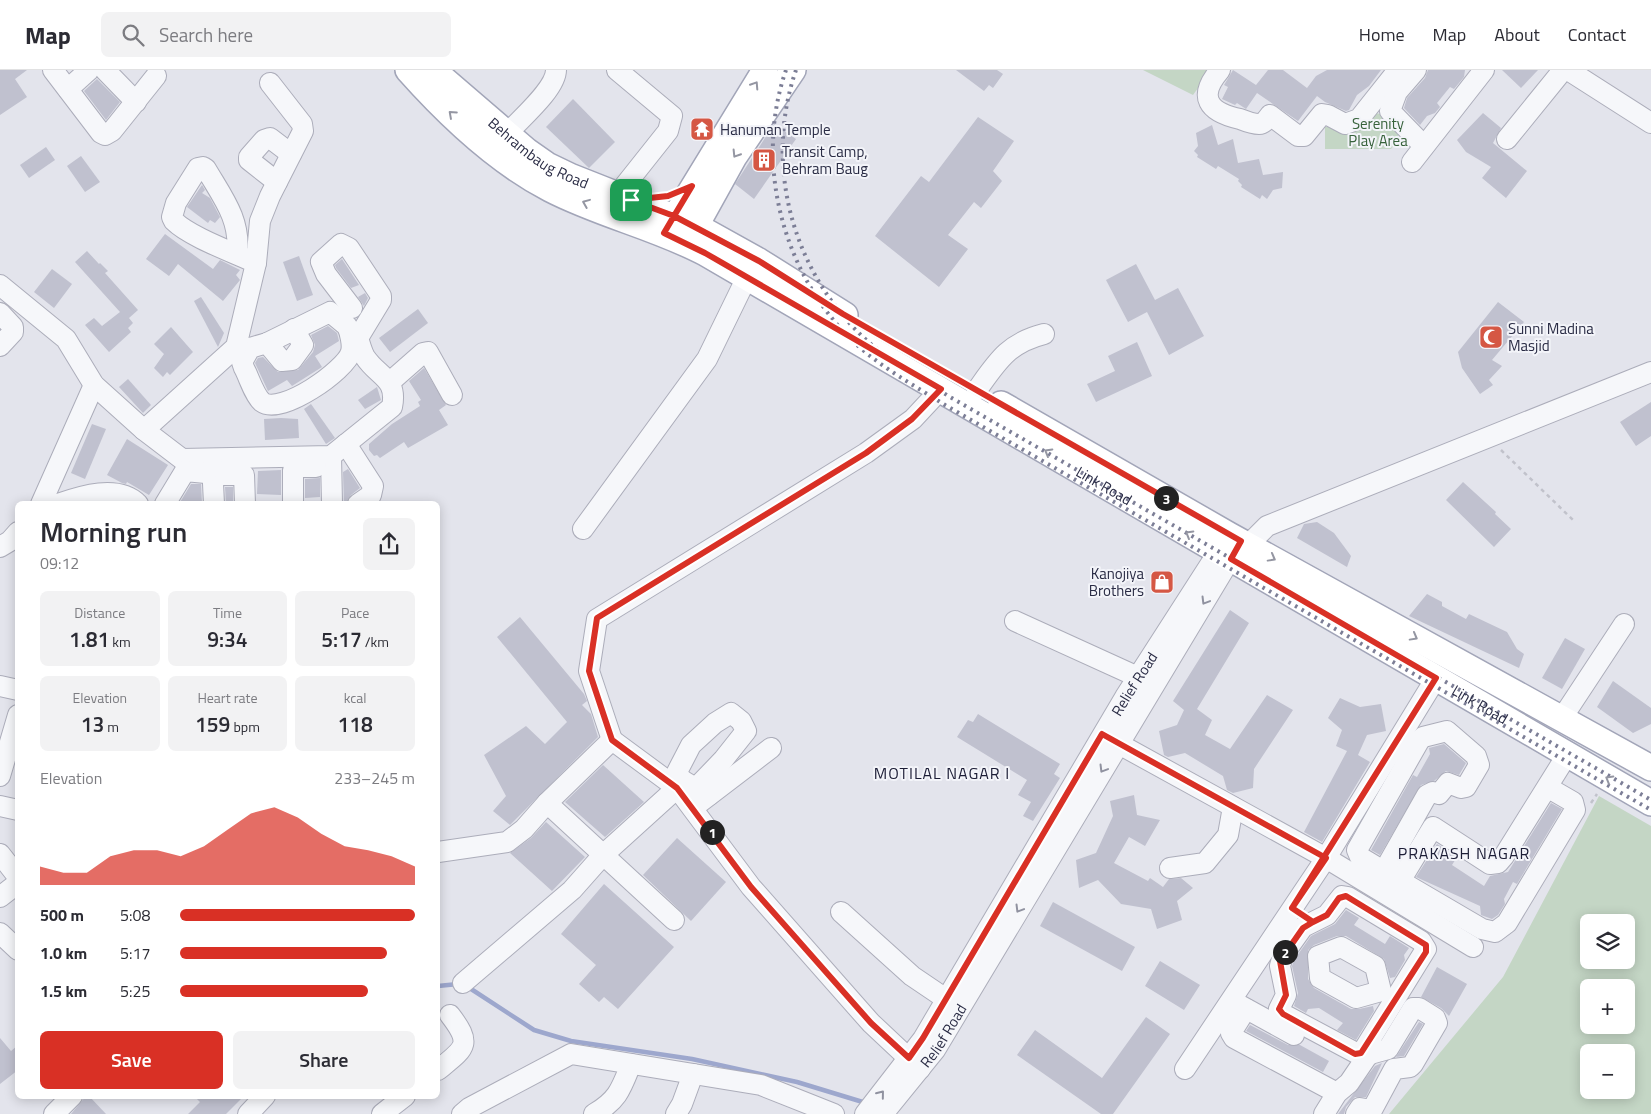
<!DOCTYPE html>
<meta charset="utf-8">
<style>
:root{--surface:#fff;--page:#f2f2f3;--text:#2b2b33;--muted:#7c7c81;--line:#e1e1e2;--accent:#d93025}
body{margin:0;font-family:"Titillium Web",sans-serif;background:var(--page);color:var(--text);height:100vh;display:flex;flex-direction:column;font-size:19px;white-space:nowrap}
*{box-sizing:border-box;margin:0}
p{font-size:16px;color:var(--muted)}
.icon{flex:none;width:28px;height:28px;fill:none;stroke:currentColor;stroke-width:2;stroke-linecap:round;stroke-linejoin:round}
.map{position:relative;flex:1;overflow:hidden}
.side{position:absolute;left:15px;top:431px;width:425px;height:598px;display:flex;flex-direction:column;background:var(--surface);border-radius:8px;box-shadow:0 2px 12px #0003}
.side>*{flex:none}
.controls{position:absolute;left:1580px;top:844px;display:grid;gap:10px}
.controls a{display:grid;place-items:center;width:55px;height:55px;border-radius:8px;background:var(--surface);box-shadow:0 2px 12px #0003;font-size:25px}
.pin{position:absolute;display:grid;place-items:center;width:42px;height:42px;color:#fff;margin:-21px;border-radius:10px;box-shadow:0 2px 8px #0006}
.km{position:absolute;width:25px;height:25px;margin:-12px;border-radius:50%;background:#222;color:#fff;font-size:14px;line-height:25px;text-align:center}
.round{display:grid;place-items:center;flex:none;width:52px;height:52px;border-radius:8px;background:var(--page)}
.overview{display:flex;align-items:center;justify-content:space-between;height:85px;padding:0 25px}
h1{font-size:28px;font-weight:600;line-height:38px}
.stats{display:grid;grid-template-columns:repeat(3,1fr);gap:8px;height:85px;padding:5px 25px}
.stats div{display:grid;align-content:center;border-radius:8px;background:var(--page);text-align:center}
.stats b{font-size:21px;font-weight:600}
.stats small{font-size:14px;font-weight:400}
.stats p{font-size:14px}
.chart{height:140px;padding:10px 25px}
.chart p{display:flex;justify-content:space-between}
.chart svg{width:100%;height:90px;margin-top:5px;fill:var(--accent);opacity:.7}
.button{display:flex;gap:10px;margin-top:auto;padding:10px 25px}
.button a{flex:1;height:58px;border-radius:8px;background:var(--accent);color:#fff;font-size:20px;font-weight:600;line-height:58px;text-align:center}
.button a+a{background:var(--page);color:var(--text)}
ul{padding:0 25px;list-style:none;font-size:16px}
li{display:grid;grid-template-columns:80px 60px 1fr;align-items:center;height:38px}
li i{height:12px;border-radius:6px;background:var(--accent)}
header{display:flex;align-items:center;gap:30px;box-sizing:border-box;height:70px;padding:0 25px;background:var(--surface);border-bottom:1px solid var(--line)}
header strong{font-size:24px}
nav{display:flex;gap:28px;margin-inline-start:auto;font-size:18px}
.search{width:350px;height:45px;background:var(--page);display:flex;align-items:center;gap:12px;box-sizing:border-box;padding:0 18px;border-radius:8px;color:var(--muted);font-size:19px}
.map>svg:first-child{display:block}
.green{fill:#c4d6c5;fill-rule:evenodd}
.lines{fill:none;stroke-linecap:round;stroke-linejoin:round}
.stream{stroke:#9da7cd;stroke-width:4.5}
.building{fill:#c0c1cf}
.minor-casing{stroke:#acadba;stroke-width:22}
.major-casing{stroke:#a2a5b8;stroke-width:28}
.path{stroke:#c1c2cb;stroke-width:2.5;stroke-dasharray:4 4;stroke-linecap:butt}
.minor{stroke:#f6f7fa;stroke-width:20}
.major{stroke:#fff;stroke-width:25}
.rail{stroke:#7c7e96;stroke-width:4;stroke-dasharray:2.5 5;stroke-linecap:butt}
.oneway{stroke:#9496a2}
.oneway2{stroke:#9092a0}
.route-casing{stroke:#fff;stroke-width:10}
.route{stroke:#d93025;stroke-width:6}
.labels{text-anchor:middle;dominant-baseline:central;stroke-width:4;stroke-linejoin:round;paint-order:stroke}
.park-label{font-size:15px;fill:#37623b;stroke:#f3f4f9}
.poi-label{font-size:15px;fill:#2a2c45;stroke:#f3f4f9;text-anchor:start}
.street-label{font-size:15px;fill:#2a2c45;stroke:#f3f4f9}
.neighbourhood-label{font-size:16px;letter-spacing:1px;fill:#1c1d36;stroke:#f3f4f9}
</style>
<header>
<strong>Map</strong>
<div class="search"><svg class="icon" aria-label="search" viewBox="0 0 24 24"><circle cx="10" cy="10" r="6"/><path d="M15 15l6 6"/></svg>Search here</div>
<nav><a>Home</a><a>Map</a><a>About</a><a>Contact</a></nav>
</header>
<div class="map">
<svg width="1651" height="1044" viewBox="0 0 1651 1044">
<rect width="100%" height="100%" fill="#e3e4ec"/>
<g class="green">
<polygon points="1143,0 1211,0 1193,25"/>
<polygon points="1375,43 1386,45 1398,61 1398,70 1391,79 1325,79 1325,57 1356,57"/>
<path d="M1599,726L1651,756V1044H1389L1503,907ZM1626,852V890H1589V852ZM1589,918H1626V955H1589ZM1589,982H1626V1020H1589Z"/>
</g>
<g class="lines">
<g class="stream">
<polyline points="438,916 458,914"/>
<polyline points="468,917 534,960 571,971 692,989 797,1012 866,1033"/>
</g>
</g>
<g class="building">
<polygon points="0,0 27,0 15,9 27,27 0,45"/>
<polygon points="956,0 997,0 1003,4 993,18 989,15 984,21"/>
<polygon points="1233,0 1256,15 1268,0 1283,0 1307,18 1316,6 1327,0 1381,0 1369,16 1357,25 1349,40 1346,41 1325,32 1317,26 1298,51 1257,23 1246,39 1237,33 1235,35 1222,29 1228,17 1224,15"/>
<polygon points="1428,0 1465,0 1464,7 1454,19 1450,17 1437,33 1440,37 1435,43 1427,46 1420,55 1404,38 1407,28 1425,8"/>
<polygon points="1502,0 1538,0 1521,18"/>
<polygon points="97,9 120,32 106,50 84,21"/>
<polygon points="573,29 615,72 589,98 546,57"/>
<polygon points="1483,43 1501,58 1493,73 1527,101 1506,128 1482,108 1491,97 1466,82 1457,70"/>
<polygon points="978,47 1014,71 993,101 1002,111 981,138 974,132 948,165 968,179 939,217 875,166 921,106 929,112"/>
<polygon points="774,54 796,69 754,129 735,114"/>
<polygon points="1212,55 1218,75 1233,69 1238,93 1259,89 1263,105 1283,102 1282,118 1273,120 1267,129 1262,125 1260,129 1241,117 1242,115 1238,111 1239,109 1218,96 1216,99 1197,87 1198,85 1194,81 1198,76 1196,63"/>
<polygon points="46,77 55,90 29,108 20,95"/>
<polygon points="81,86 100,112 85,122 67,96"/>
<polygon points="202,115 205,120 202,123 210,128 220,147 215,153 210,150 208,153 187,137"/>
<polygon points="165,164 213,199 220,190 240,200 236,205 240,210 223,231 178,194 169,206 146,189"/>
<polygon points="87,181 99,194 100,193 108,201 105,203 138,240 129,248 133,253 128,258 131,262 109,282 85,255 94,248 102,256 120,242 75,192"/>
<polygon points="299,186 313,225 297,231 283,192"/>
<polygon points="342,189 359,215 351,218 336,198 335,195"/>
<polygon points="1136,194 1155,230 1178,218 1204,266 1169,285 1147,242 1128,252 1106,210"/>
<polygon points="52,199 72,214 54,238 34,222"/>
<polygon points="365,223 368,228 364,236 358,227"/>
<polygon points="201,227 224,263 218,277 194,231"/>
<polygon points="1498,232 1524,252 1492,290 1502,296 1489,310 1493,315 1480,324 1462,298 1458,282"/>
<polygon points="418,239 428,253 390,282 379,268"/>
<polygon points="328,256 337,263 339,271 315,286 322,297 292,316 287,310 268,321 255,293 258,288 263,287 278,302 298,300 313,282 315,275 311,265"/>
<polygon points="171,257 193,282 170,305 167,302 163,307 154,298 164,284 154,274"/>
<polygon points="1137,272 1152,306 1096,332 1087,314 1115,301 1108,286"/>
<polygon points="424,298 446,335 439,340 448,355 408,378 404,372 380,388 377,385 374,386 369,380 369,374 392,354 420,336 418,332 421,330 409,311"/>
<polygon points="128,309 151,335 143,343 119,317"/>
<polygon points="377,317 381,330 365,339 358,330"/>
<polygon points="1651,332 1651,366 1636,376 1620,352"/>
<polygon points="311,334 335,368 326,374 304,339"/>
<polygon points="281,348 298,349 299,368 265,370 264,349"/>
<polygon points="92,354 106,359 85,409 71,403"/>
<polygon points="127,369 168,395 149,425 127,412 126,414 122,413 107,405"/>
<polygon points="348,399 360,418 351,425 346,434 344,434 343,402"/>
<polygon points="281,400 281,425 257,424 258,401"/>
<polygon points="320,408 320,427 305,428 305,409"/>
<polygon points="1463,412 1496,442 1495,444 1511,459 1494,477 1446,430"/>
<polygon points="191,414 201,414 202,434 179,434"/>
<polygon points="225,417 233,417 233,434 226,434"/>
<polygon points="1317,452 1334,463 1351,486 1347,497 1297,468 1304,454"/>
<polygon points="1427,524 1442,532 1442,536 1466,549 1469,544 1507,562 1517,579 1524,584 1519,598 1409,546"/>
<polygon points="1230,540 1249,553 1197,639 1212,650 1205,665 1230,679 1267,625 1293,640 1254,699 1253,718 1233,723 1227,720 1223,706 1185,683 1168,687 1164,685 1159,661 1177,655 1184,640 1173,631"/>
<polygon points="520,547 584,624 587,631 582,635 591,644 598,667 510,755 493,741 506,726 484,685 526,656 545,674 567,652 497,567"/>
<polygon points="1565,568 1585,579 1562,619 1542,608"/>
<polygon points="1613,611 1651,638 1651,654 1633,663 1597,637"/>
<polygon points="1340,628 1360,637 1381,634 1386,661 1367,665 1358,685 1370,692 1322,772 1304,762 1347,681 1336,676 1342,660 1328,648"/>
<polygon points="978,644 1060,694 1054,704 1060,708 1033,751 1023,746 1031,732 1018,725 1027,710 957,667 968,650 973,652"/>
<polygon points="1444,674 1466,693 1459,705 1446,701 1434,711 1421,715 1380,785 1371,780 1413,705 1417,707 1430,684 1429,678"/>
<polygon points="603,695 644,732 605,767 565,732"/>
<polygon points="1134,725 1137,745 1160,750 1145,776 1129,767 1114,793 1148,811 1150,808 1163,817 1169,809 1181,808 1193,818 1177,831 1182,850 1157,859 1151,839 1121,834 1098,810 1079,818 1076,790 1096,783 1113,746 1110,731"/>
<polygon points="1551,733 1562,739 1517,814 1513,812 1504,829 1505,834 1498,845 1492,849 1481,845 1480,836 1416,807 1437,774 1457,787 1452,795 1484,816 1490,806 1508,802"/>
<polygon points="546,752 585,787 552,821 510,783 531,768"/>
<polygon points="677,768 726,812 691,851 643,805"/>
<polygon points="604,814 674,877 618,939 604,927 599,932 579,914 596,895 561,864"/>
<polygon points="1053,832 1135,877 1122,901 1040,856"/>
<polygon points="1346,840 1359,848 1354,855 1385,874 1390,866 1409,878 1404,885 1405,890 1395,907 1390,908 1384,889 1346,866 1337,866 1314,875 1308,880 1308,909 1314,918 1351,939 1359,939 1373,936 1374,941 1356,970 1337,960 1343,953 1319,938 1308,939 1306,943 1294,936 1298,923 1292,896 1294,890 1311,866 1335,854"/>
<polygon points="1160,891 1200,915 1184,940 1145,916"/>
<polygon points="1437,897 1467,914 1449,946 1441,938 1421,927"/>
<polygon points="1146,947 1170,964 1113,1044 1101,1044 1017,985 1035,960 1102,1008"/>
<polygon points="1419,952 1423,954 1404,986 1396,987"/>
<polygon points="1250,955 1288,975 1300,975 1329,991 1323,1002 1246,961"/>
<polygon points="0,968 11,981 18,975 18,1000 0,1014"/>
<polygon points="1382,993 1366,1027 1355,1027 1346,1037 1344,1044 1338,1044 1375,996"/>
<polygon points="86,1026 89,1026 106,1044 71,1044"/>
<polygon points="194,1026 244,1026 226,1044 188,1044 200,1032"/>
</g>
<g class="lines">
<g class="minor-casing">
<g id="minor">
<polyline points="53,0 101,63 105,65 112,61 156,6"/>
<polyline points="105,0 136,32"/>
<polyline points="617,0 672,46 668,61 618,124"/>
<path d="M1220,0C1197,27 1208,42 1240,49C1245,51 1253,54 1259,54C1264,54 1267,49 1270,45L1298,66H1304L1322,44L1328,45L1345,54L1359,49L1398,0"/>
<polyline points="1416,0 1397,22 1390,41 1424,76"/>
<polyline points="1568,0 1651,53"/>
<polyline points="68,19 89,0"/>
<path d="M507,64C520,49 556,19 556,0"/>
<polyline points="1507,69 1563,0"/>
<polyline points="1412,92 1484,0"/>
<polyline points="277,112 249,90 249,87 264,70 270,68 291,84"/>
<polyline points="256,193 260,151 270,126 303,61 302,54 270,13"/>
<path d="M0,215L66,269L94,315L144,360L182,389L331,386L392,337C398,308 378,307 365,287C362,282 360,274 358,268L381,230V226L349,178L341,174L321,192L326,204L352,238"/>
<polyline points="0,243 13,257 13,262 0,276"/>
<polyline points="267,273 282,291 292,290 303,275 294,259"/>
<path d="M236,277L250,278L267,273L330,242L347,256C350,262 353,275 351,282C346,300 281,346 262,332C254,325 249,307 244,298L242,292L250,278"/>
<polyline points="390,312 423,283 428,282 452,325"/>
<path d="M977,320C997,292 1008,273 1044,264"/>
<path d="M144,360L236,277L256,193C235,183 190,167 174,151L172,147L176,133L198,98L203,97L206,99C223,128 241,150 237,184"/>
<polyline points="346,374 373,416 371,425 358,434"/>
<polyline points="331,386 332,434"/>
<polyline points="212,393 214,434"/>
<polyline points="212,405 244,405 245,434"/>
<polyline points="41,434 94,315"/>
<path d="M58,434C81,426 118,414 138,434"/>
<polyline points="165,434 185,401 206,403"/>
<polyline points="293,434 293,400 296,397 316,397"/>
<polyline points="583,459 707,289 747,207"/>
<polyline points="1248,475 1267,456 1651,302"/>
<polyline points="0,477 10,471 18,462"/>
<polyline points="1015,551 1138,607"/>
<polyline points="0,616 18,620"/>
<polyline points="1562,648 1624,554"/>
<polyline points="1108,668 1326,788 1473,877"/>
<polyline points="612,670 589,601 597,549 866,383 913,349 941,319"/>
<polyline points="0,706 18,645"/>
<path d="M697,717L723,690L746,661L741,651L731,643L715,653L691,675L676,704C684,715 698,717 709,725"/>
<polyline points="1547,717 1573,732 1575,740 1507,853 1495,862 1482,859 1400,811 1433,757 1490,794 1498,793 1504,786 1567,685"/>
<polyline points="699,733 771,678"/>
<polyline points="0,736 18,740"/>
<polyline points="438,782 507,772 524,759 547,733"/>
<polyline points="0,784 18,807"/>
<polyline points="1170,798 1205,793 1228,765 1233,737"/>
<polyline points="1384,801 1427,725 1433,722 1439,724 1448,713 1461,718 1466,717 1479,695 1476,686 1447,661 1423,667 1419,671 1357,780 1360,787 1400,811"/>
<polygon points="1342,826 1348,827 1421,871 1426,879 1363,981 1358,984 1283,944 1279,939 1286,925 1280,896 1283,885 1303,857 1327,845"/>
<polyline points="0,827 18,813"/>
<polyline points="841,842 912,906 946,929"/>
<polyline points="674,850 547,733 612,670 677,718 751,817 871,953 920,999"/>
<polyline points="0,863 18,880"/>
<polygon points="1341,877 1375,896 1381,921 1356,928 1320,908 1318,886"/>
<polyline points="463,913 572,820 603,785 677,718"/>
<polyline points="1234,932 1294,965"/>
<polyline points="1246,939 1231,963 1234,968 1337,1023"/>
<polyline points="1185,999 1326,788 1436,608"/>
<path d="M438,1000C465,978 473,975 450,945"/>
<polyline points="54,1044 72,1026"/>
<polyline points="248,1044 265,1026"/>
<polyline points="382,1044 405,1026"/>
<polyline points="462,1044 469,1038 571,984 761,1015 834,1044"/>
<path d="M594,1044C618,1030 621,1019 631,994"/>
<polyline points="676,1044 682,1034 693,1004"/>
<path id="s1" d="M865,1044L923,969L1125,627L1226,470"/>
<path id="s2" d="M883,1044L935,980L1238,476"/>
<polyline points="1324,1044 1337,1023 1349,1013 1366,988 1370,984 1388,979 1413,938 1419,938 1435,948 1437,953 1413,994 1410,997 1394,999 1372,1040 1360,1038 1356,1044"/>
</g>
</g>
<g class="major-casing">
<g id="major">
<path id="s3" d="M408,0C448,45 496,91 550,119C600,145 656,157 705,183L1651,733"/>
<path id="s4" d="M433,0L527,81L547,95L572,107L696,156L759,191L845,245"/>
<polyline points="667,160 765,0"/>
<polyline points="688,170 734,87 793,0"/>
<polyline points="1001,334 1229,465 1651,698"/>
</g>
</g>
<g class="path">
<polyline points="1501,380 1573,450"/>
<polyline points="1591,733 1597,724"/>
</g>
<use href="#minor" class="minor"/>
<use href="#major" class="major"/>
<g class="rail">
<path d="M786,0C753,95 784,208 857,275C884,299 915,316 945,335L1651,740"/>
<path d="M796,0C764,93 791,198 862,266C888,291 920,308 950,327L1651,730"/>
</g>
</g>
<defs><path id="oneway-chevron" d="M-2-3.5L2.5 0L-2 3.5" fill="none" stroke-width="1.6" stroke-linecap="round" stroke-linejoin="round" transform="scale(1.25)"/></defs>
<g class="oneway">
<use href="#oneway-chevron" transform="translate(755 15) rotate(-57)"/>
<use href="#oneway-chevron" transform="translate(452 44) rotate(-138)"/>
<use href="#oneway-chevron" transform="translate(736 84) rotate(122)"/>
<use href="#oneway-chevron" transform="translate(586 133) rotate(-158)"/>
<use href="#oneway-chevron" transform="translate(1048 382) rotate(-150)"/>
<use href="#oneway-chevron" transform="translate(1189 464) rotate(-150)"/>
<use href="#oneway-chevron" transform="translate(1272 488) rotate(29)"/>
<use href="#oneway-chevron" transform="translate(1414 567) rotate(29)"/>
<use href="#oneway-chevron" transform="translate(1609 709) rotate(-150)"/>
</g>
<g class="oneway2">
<use href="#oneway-chevron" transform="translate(1205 531) rotate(121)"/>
<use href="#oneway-chevron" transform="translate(1103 699) rotate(121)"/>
<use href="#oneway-chevron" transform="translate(1019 839) rotate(121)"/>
<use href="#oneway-chevron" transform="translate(881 1024) rotate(-51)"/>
</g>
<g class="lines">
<g class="route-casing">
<polyline id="route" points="631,130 674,146 664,163 705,183 941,319 912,349 866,383 597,548 589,601 612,670 677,718 751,817 871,953 909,988 923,968 1102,664 1326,788 1292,838 1313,852 1303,858 1280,891 1286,925 1279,939 1283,944 1355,984 1361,983 1426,882 1426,875 1346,826 1339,828 1327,845 1313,852 1292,838 1436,608 1231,489 1241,471 843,244 759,191 674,146 692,116 668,126 631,130"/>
</g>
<use href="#route" class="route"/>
</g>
<defs>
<g id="temple-square" transform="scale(1.25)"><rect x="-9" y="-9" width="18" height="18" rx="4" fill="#d55744" stroke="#f3f4f9"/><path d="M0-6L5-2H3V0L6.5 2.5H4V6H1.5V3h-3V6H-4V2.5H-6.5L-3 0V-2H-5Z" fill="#fff"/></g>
<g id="building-square" transform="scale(1.25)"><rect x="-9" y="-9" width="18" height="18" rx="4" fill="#d55744" stroke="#f3f4f9"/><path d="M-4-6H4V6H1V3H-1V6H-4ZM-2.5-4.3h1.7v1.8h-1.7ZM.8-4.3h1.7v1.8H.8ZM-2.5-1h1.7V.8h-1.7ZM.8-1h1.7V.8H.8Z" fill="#fff"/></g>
<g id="mosque-square" transform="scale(1.25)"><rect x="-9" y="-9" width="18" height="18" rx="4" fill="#d55744" stroke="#f3f4f9"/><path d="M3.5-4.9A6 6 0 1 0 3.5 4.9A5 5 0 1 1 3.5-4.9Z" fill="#fff"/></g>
<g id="shop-square" transform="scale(1.25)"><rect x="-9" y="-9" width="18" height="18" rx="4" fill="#d55744" stroke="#f3f4f9"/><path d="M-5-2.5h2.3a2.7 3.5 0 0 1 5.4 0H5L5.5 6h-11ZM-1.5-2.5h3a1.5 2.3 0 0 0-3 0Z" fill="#fff"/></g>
</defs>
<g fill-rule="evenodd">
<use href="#temple-square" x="702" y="59"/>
<use href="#building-square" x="764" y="90"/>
<use href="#mosque-square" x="1491" y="267"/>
<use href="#shop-square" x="1162" y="512"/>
</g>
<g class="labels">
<g class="park-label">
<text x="1378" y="53">Serenity<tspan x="1378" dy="17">Play Area</tspan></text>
</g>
<g class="poi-label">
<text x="720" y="59">Hanuman Temple</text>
<text x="782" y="81">Transit Camp,<tspan x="782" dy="17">Behram Baug</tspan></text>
<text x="1508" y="258">Sunni Madina<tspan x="1508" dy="17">Masjid</tspan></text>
<text x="1144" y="503" text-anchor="end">Kanojiya<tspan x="1144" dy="17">Brothers</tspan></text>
</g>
<g class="street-label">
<text stroke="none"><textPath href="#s4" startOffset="135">Behrambaug Road</textPath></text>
<text stroke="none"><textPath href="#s3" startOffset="816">Link Road</textPath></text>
<text stroke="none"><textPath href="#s1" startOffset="508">Relief Road</textPath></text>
<text stroke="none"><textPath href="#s3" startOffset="1251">Link Road</textPath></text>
<text stroke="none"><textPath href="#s2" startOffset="99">Relief Road</textPath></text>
</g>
<g class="neighbourhood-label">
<text x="942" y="703">MOTILAL NAGAR I</text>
<text x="1464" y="783">PRAKASH NAGAR</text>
</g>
</g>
</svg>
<div class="controls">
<a><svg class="icon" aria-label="layers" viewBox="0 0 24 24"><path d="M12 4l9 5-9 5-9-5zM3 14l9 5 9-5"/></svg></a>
<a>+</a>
<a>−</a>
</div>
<div class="pin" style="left:631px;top:130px;background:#1e9e55"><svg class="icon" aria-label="arrive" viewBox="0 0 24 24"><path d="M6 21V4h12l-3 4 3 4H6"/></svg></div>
<b class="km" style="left:712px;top:762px">1</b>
<b class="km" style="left:1285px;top:882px">2</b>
<b class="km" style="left:1166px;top:428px">3</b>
<section class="side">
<div class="overview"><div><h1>Morning run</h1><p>09:12</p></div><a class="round"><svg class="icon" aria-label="share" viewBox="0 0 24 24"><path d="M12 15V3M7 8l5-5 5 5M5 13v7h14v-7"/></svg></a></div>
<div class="stats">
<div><p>Distance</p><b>1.81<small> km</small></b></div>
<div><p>Time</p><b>9:34</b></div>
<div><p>Pace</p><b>5:17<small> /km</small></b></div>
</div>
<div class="stats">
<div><p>Elevation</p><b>13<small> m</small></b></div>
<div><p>Heart rate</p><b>159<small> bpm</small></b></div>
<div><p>kcal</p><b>118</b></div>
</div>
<div class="chart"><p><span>Elevation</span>233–245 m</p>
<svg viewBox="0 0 160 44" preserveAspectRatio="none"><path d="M0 44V35L10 38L20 38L30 30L40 27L50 27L60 30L70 25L80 17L90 9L100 6L110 11L120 19L130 25L140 27L150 30L160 35V44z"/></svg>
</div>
<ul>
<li><b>500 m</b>5:08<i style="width:100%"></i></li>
<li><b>1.0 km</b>5:17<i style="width:88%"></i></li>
<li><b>1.5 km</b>5:25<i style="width:80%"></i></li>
</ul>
<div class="button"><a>Save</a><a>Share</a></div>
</section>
</div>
